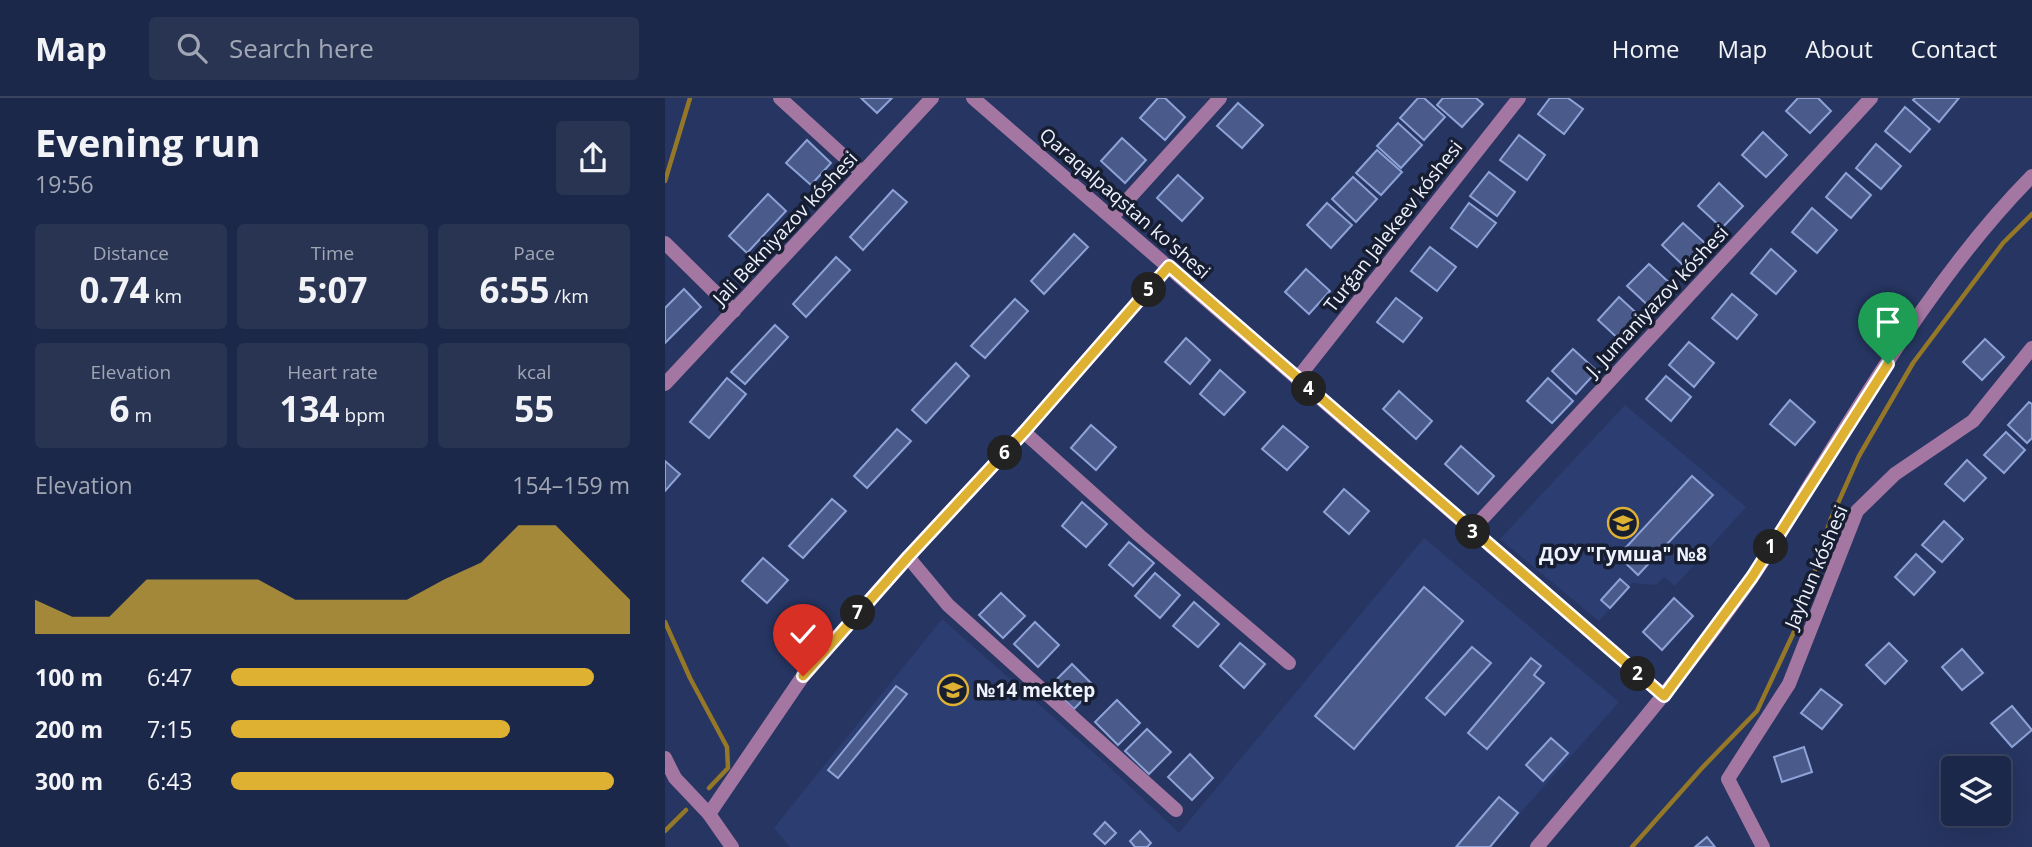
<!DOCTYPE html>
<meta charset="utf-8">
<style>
:root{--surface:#1c2849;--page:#293453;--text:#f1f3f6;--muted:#a0a6b4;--line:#3a4461;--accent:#deb133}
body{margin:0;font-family:"Open Sans",sans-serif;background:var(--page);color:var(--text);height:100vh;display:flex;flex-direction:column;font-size:26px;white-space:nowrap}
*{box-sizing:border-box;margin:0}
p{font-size:23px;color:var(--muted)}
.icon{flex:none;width:38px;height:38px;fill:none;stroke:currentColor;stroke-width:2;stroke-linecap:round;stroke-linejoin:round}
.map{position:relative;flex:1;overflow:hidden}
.sheet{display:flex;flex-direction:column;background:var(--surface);width:665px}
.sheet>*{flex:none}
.tools{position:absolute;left:1276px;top:658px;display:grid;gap:14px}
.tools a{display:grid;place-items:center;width:70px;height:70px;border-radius:7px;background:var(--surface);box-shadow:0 7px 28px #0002,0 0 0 2px var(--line);font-size:35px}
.pin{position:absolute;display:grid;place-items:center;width:60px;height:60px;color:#fff;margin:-72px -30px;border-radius:50% 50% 50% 0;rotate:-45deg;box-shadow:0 0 7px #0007}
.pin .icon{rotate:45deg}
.km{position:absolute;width:35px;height:35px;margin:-18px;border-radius:50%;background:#222;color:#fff;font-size:19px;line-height:35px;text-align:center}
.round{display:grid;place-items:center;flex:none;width:74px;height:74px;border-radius:7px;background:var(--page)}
.summary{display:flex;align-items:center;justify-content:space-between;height:119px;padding:0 35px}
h1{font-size:38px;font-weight:700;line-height:52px}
.stats{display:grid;grid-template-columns:repeat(3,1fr);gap:10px;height:119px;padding:7px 35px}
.stats div{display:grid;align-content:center;border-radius:7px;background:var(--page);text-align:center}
.stats b{font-size:35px;font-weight:700}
.stats small{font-size:19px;font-weight:400}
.stats p{font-size:19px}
.chart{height:196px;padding:14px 35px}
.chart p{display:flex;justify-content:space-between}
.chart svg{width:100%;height:126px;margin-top:7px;fill:var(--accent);opacity:.7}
ul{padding:0 35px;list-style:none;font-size:23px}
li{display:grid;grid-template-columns:112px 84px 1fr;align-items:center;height:52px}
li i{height:18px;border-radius:9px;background:var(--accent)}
header{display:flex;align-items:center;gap:42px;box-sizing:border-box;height:98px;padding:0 35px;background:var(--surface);border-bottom:2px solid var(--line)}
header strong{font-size:33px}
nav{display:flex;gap:38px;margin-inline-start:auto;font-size:24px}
.search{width:490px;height:63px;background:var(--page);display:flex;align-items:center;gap:18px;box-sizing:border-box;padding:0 24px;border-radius:7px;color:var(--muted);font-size:26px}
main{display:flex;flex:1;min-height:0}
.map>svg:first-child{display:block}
.built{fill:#2c3e71}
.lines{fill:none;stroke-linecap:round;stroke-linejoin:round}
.stream{stroke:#957728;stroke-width:4.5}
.building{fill:#4a5b8b;stroke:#8da2d7;stroke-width:2}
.minor{stroke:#a476a2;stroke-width:14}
.tertiary{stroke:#a476a2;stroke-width:14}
.route-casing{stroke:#fff;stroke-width:14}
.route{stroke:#deb133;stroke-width:9}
.labels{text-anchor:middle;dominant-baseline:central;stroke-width:7;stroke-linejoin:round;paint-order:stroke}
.street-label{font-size:19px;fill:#edf2fd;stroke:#171e32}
.poi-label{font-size:19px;font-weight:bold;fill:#edf2fd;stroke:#171e32}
</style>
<header>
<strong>Map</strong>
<div class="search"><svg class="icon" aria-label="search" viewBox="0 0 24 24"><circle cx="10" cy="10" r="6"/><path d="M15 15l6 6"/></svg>Search here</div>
<nav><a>Home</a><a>Map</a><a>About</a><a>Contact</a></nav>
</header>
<main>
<section class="sheet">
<div class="summary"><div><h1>Evening run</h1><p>19:56</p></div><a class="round"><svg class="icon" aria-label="share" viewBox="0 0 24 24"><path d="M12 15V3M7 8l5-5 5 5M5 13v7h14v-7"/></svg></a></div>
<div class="stats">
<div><p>Distance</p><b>0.74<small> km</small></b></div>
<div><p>Time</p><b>5:07</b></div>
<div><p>Pace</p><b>6:55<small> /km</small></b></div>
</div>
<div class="stats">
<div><p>Elevation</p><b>6<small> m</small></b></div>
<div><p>Heart rate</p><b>134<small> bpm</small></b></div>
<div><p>kcal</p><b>55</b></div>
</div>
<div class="chart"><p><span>Elevation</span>154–159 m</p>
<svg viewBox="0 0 160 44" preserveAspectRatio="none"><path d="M0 44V32L10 38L20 38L30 25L40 25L50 25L60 25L70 32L80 32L90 32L100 32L110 25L120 19L130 6L140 6L150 19L160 32V44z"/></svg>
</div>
<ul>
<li><b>100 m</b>6:47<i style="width:91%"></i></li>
<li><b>200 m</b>7:15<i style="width:70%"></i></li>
<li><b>300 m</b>6:43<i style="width:96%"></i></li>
</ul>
</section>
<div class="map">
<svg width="1367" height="749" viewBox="0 0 1367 749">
<rect width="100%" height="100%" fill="#263561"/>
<g class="built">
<polygon points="960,307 1081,409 1010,488 999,479 991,487 967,485 934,523 835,441"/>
<polygon points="759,440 954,604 825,749 125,749 109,730 277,521 437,662 514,735"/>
</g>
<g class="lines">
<g class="stream">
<polyline points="0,83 25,0"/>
<polyline points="0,524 25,580 62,649 63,670 44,690"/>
<polyline points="0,733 21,712"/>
<polyline points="967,749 1037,670 1092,613 1135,521 1165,423 1194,358 1248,265 1338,145 1367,116"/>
</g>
</g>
<g class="building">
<polygon points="196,0 227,0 212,15"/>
<polygon points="493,0 500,0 520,19 500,42 475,20"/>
<polygon points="753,0 759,0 780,19 759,42 735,20"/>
<polygon points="778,0 811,0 818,6 797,29 772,7"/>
<polygon points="885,0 903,0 918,11 899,36 873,16"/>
<polygon points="1133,0 1153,0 1166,13 1145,35 1121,13"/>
<polygon points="1250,0 1294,0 1274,24 1248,2"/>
<polygon points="573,5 598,27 577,50 552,28"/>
<polygon points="1240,9 1265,31 1245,54 1220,33"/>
<polygon points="733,25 757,47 736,70 712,48"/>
<polygon points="1098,34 1122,57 1101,79 1077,57"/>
<polygon points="854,37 880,57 862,82 835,62"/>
<polygon points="457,40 481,62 460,85 436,63"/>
<polygon points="142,42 166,65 146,87 121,65"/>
<polygon points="1211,46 1236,68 1216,91 1191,70"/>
<polygon points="712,52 737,74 716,97 691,75"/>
<polygon points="824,74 850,94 832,118 805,98"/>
<polygon points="1181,75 1206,97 1186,120 1161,99"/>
<polygon points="513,77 538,100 517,123 492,100"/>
<polygon points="688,79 712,101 691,124 667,101"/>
<polygon points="1054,85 1078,108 1057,130 1033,108"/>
<polygon points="228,92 242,104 198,152 185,139"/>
<polygon points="103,96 121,113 82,155 64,138"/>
<polygon points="662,105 687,127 666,150 642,127"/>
<polygon points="804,105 831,125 812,149 786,130"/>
<polygon points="1147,110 1172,132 1152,155 1127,134"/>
<polygon points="1018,125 1042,147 1021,170 997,147"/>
<polygon points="409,136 423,149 379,196 366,183"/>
<polygon points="765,149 791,169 772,193 746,173"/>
<polygon points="1106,151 1131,173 1111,196 1086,175"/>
<polygon points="171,159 185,172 141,219 128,206"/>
<polygon points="984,166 1008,188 987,211 962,188"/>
<polygon points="641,171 665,193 644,216 620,194"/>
<polygon points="19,191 36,209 0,245 0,210"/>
<polygon points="1067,196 1092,217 1072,241 1047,220"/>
<polygon points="954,199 979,222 958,245 933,222"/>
<polygon points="731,200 757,220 738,244 712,224"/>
<polygon points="350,201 363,213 320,260 306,248"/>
<polygon points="110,227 123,239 80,286 66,274"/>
<polygon points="521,240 545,262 525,286 500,264"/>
<polygon points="1320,241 1339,259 1317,282 1298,264"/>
<polygon points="1024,244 1049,265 1029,289 1004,267"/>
<polygon points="908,251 932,273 911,296 887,273"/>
<polygon points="291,265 304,278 261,325 247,312"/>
<polygon points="555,272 580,294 559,317 535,296"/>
<polygon points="1001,278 1026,299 1006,323 981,301"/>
<polygon points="62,280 81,296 44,340 25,324"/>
<polygon points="883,280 908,303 887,325 862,303"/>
<polygon points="734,293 767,323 751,341 718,311"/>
<polygon points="1125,302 1150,324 1130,347 1105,326"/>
<polygon points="1364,304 1367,306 1367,340 1362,345 1343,327"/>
<polygon points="426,327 451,349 431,372 406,350"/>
<polygon points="618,328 643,349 622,372 597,351"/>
<polygon points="232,331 246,343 202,390 189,378"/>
<polygon points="1341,334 1360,352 1339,375 1319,357"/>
<polygon points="796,348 829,378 813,396 780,366"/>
<polygon points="1302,362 1321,380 1299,403 1280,386"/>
<polygon points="0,363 15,376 0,393"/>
<polygon points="1027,378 1048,397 973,477 953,458"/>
<polygon points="679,391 704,413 684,436 659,414"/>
<polygon points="167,401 181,413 138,460 124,448"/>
<polygon points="417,404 442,426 421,449 397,428"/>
<polygon points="1279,423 1298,441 1277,464 1257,447"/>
<polygon points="464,444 489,465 468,488 444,467"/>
<polygon points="1251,456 1270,474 1249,497 1230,479"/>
<polygon points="98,460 123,482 102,505 77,483"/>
<polygon points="490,475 515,497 495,520 470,498"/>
<polygon points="955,481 964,489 945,510 936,502"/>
<polygon points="759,489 798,523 689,651 650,618"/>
<polygon points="336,495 360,518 338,540 314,517"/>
<polygon points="1009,500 1028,518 997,552 978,534"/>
<polygon points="529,504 554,526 533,549 508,528"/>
<polygon points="370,524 394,547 373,569 349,546"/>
<polygon points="575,545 600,566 579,590 555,568"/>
<polygon points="1224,545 1242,563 1220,586 1201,567"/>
<polygon points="807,549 826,565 780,617 761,600"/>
<polygon points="1297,551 1318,575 1297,592 1277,569"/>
<polygon points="866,560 876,568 869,577 879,585 822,651 803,635"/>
<polygon points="407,566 430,589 409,611 385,588"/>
<polygon points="231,588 242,596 173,680 163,672"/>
<polygon points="1156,591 1177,607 1157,631 1136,615"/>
<polygon points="452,602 475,625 453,647 430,624"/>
<polygon points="1347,608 1367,632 1347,649 1326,625"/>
<polygon points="482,631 506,654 484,676 460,653"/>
<polygon points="886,640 903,655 878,683 861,667"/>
<polygon points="1139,649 1147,674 1117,684 1109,659"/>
<polygon points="525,656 548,680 527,702 503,679"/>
<polygon points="834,699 853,715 825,749 791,749"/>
<polygon points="440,724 451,735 440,746 429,736"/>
<polygon points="475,733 486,745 482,749 470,749 465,743"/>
<polygon points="1042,739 1050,749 1030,749"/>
</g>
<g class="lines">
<g class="minor">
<polyline points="115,0 197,75"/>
<polyline points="308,0 999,598"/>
<polyline points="447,119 555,0"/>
<polyline points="0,145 69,213"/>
<polyline points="632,281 854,0"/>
<polyline points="0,286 267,0"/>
<polyline points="359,334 475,438 624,565"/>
<polyline points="806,433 1206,0"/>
<polyline points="243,459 283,507 511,712"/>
<polyline points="0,660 10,680 44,716 67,749"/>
<polyline points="44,716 138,578 243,459 359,334 504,168"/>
<polyline points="1098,749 1063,681 1124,586 1192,413 1230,376 1308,323 1367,250"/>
</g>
<path class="tertiary" d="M872,749C946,661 1020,575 1086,481C1106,452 1124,421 1142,391C1209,284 1278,168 1367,78"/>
</g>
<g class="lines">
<g class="route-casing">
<polyline id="route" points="138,578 243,459 359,334 504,168 999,598 1087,479 1223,266"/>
</g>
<use href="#route" class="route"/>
</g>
<defs>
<g id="school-ring" transform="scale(1.575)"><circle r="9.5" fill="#171e32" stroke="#deb133" stroke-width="1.5"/><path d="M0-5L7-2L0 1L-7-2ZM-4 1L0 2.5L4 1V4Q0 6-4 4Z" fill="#deb133"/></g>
</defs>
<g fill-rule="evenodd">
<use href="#school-ring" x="958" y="425"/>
<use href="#school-ring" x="288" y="592"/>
</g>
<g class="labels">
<g class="street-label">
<text transform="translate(460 105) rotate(41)">Qaraqalpaqstan ko'shesi</text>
<text transform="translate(728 128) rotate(-52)">Turǵan Jalekeev kóshesi</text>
<text transform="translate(120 130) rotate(-47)">Jali Bekniyazov kóshesi</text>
<text transform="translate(992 203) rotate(-47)">J. Jumaniyazov kóshesi</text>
<text transform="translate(1151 469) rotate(-67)">Jayhun kóshesi</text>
</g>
<g class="poi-label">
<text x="958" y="456">ДОУ "Гумша" №8</text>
<text x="311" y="592" text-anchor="start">№14 mektep</text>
</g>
</g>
</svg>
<div class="tools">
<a><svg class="icon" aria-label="layers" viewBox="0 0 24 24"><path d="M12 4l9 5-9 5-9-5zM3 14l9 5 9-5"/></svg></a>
</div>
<div class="pin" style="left:1223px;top:266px;background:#1e9e55"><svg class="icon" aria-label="arrive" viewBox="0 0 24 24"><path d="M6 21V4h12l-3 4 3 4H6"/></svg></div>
<div class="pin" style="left:138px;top:578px;background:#d93025"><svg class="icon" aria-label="check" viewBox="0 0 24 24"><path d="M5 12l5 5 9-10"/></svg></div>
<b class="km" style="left:1106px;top:449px">1</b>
<b class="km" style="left:973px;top:576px">2</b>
<b class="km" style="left:808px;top:434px">3</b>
<b class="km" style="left:644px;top:291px">4</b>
<b class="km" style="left:484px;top:192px">5</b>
<b class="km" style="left:340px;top:355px">6</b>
<b class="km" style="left:193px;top:515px">7</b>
</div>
</main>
